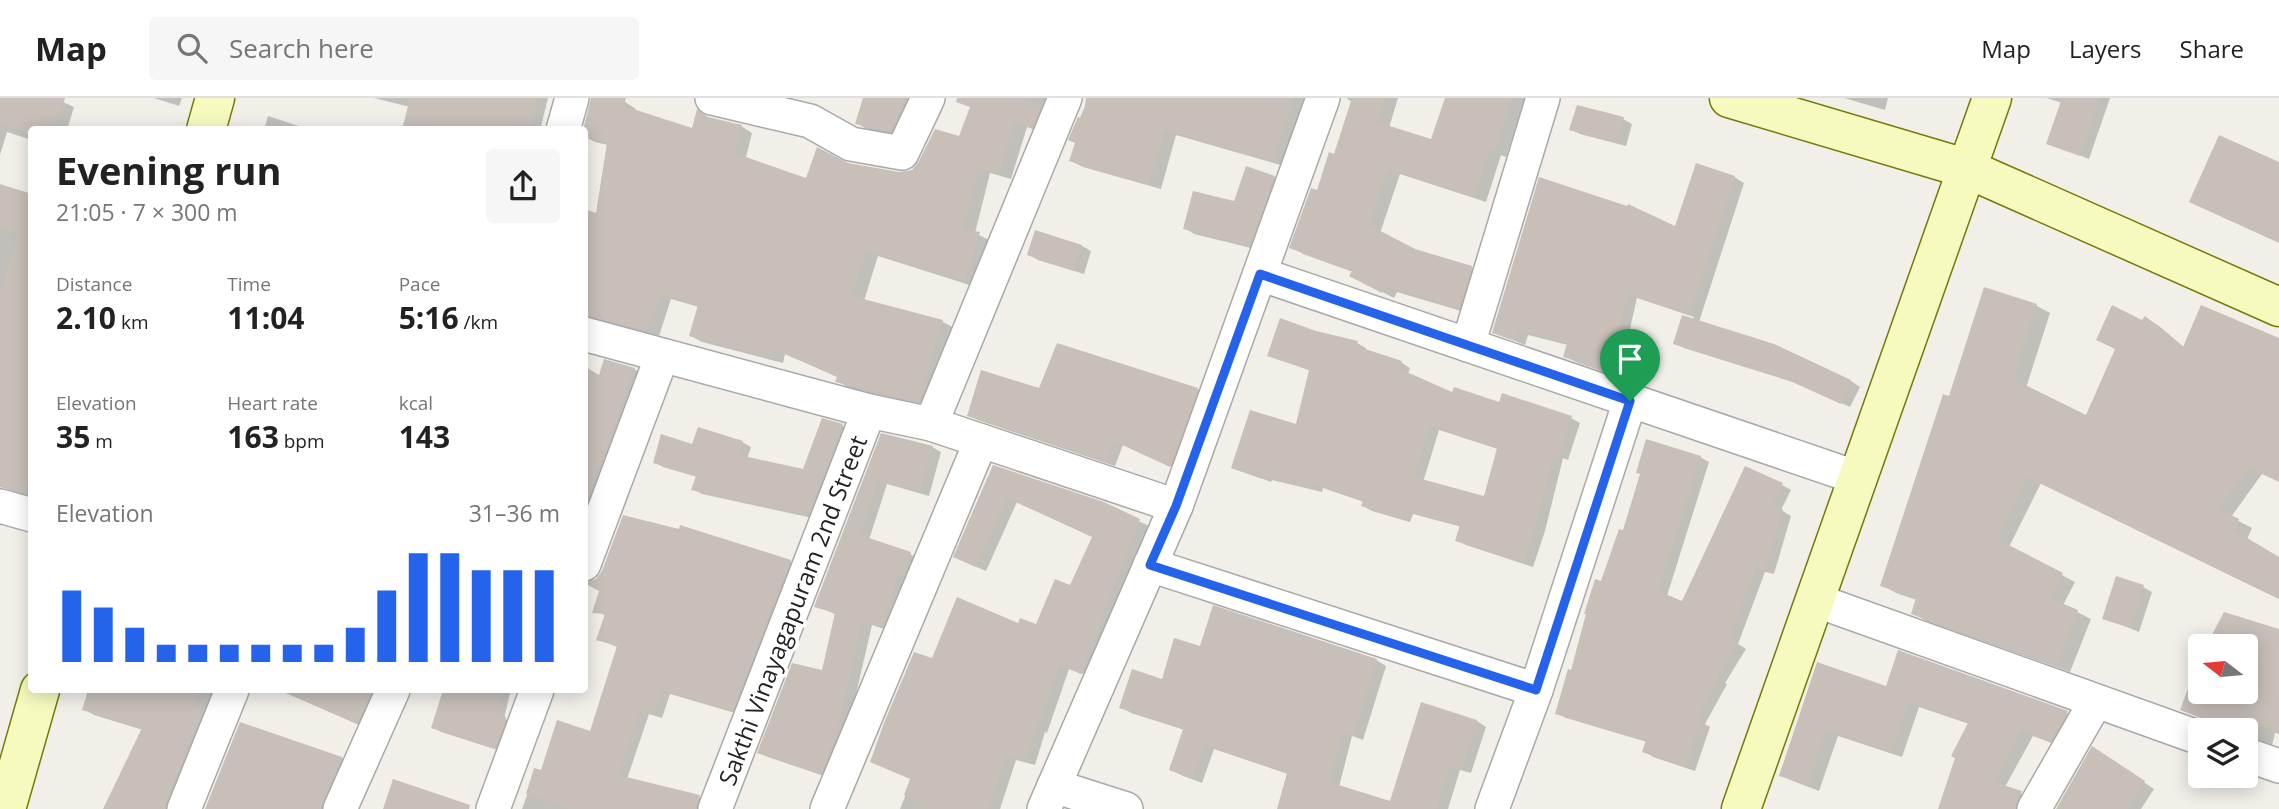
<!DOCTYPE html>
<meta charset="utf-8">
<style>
:root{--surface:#fff;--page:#f6f6f6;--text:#222;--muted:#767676;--line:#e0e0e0;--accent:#2563eb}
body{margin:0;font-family:"Open Sans",sans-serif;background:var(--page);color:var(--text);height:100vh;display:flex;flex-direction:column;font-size:26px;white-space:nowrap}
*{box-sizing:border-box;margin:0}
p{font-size:23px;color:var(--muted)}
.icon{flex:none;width:38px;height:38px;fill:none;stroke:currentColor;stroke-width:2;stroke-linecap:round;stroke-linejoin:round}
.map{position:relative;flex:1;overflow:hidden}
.sheet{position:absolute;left:28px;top:28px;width:560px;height:567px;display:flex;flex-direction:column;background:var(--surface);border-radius:7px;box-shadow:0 4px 18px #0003}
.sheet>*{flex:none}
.needle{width:46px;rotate:286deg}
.buttons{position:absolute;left:2188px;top:536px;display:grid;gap:14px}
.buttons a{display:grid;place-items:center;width:70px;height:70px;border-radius:7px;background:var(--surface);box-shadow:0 4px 18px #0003;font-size:35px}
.pin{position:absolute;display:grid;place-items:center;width:60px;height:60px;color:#fff;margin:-72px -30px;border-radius:50% 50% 50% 0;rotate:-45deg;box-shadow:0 0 7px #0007}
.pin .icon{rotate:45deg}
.round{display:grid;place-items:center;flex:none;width:74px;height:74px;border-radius:7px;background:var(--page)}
.summary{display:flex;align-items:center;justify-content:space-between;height:119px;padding:0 28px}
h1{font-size:38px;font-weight:700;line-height:52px}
.figures{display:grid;grid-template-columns:repeat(3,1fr);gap:10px;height:119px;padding:7px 28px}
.figures div{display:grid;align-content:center}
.figures b{font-size:30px;font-weight:700}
.figures small{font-size:19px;font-weight:400}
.figures p{font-size:19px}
.chart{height:196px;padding:14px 28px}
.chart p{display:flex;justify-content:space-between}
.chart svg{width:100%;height:126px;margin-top:7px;stroke:var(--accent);stroke-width:6}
header{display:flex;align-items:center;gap:42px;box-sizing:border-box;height:98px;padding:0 35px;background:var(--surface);border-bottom:2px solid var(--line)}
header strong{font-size:33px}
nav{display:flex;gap:38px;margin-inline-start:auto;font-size:24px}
.search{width:490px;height:63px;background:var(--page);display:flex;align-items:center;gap:18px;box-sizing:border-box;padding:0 24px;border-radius:7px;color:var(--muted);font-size:26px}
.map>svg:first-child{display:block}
.shadow{fill:#0003;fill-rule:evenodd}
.building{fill:#c7bfb8;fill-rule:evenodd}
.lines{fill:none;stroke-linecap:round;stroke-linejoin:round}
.street-casing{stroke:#a9a9a9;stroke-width:36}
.secondary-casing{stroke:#707d05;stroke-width:41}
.street{stroke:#fff;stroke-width:33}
.secondary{stroke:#f7fabf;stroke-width:38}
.route-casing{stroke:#fff;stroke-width:14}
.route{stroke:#2563eb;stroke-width:9}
.labels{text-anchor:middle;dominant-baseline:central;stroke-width:7;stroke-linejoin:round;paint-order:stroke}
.street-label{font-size:24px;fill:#222;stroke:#fff}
</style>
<header>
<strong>Map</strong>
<div class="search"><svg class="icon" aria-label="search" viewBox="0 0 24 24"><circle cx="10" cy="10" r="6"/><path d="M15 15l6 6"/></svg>Search here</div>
<nav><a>Map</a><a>Layers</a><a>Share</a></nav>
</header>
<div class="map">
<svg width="2279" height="711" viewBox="0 0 2279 711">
<rect width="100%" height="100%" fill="#f2efe9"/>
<g class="shadow">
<polygon points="0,0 54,0 74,9 67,32 32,32 32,42 7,34 0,57"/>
<polygon points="154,0 182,0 179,8"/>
<polygon points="374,0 548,0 540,32 404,32 410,9"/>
<polygon points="592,0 610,0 625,4 636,11 635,14 693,33 710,21 741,28 752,35 746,59 807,82 847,67 899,76 911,74 960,40 975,0 1058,0 1044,35 1027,29 1011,81 990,75 975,135 991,143 976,189 878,158 864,203 943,224 954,230 930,309 849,290 838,283 839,279 785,256 783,265 702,244 691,238 699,209 671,201 659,238 584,218 584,113 598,117 608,47 595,44 584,38"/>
<polygon points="864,0 921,0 903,39 868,32 857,25"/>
<polygon points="1086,0 1306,0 1284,68 1176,37 1161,91 1083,69 1071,63 1076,45 1071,42 1085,8"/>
<polygon points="1346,0 1398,0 1389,30 1432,43 1446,0 1533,0 1527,18 1520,16 1506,59 1501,57 1486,104 1400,76 1380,135 1414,152 1471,169 1483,176 1471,216 1397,194 1394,200 1363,184 1353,174 1303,156 1292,149 1335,58 1352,4"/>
<polygon points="1844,0 1888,0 1885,12"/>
<polygon points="2047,0 2110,0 2089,61 2048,45 2062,5"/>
<polygon points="268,18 311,32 264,32"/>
<polygon points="1623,21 1632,26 1626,48 1580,36 1571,31"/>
<polygon points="1274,79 1283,85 1259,152 1194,136 1185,130 1236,105"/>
<polygon points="1734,79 1744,85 1699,224 1774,248 1851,283 1860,289 1850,309 1799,286 1684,250 1675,245 1694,219 1637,200 1619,279 1576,264 1565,258 1568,247 1528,237 1525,247 1494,234 1676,131"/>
<polygon points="0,88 32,98 32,399 0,389"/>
<polygon points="1036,134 1082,148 1091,153 1084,176 1038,162 1029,157"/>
<polygon points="1985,192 2037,208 2050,215 2026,290 2087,319 2146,220 2159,228 2185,250 2279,243 2279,383 2262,376 2231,419 2252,430 2247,441 2279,460 2279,501 2041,385 2009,449 2075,484 2063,507 2091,521 2070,574 1926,523 1913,515 1917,502 1896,495 1882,487 1950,300"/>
<path d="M1315,235L1357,245L1366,250L1365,253L1402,265L1410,270L1408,276L1453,297L1571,320L1580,325L1568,362L1563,360L1545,433L1533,469L1466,447L1457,442L1462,429L1413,416L1410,424L1372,413L1363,408L1364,404L1323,390L1322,394L1272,382L1271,384L1233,369L1297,328L1311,273L1270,257ZM1439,332L1498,351L1485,400L1423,384Z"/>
<polygon points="584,269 600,279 634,271 643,276 584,424"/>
<polygon points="1197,291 1206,297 1179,372 1123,347 1115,368 978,322 969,317 1040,292"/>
<polygon points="823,322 843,328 851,333 817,421 702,396 693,391 697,379 663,369 655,364 693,348 742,344 751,349 747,361 804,373"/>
<polygon points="882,337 932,349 941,354 929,398 887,386 869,442 910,456 919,461 891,533 872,527 845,644 830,680 768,659 759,654 824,574 837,517 816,508"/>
<polygon points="1700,359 1709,364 1667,498 1683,505 1782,387 1791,392 1781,412 1791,418 1774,476 1765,474 1738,546 1746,551 1725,585 1727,586 1705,626 1710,629 1695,673 1653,659 1644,653 1647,644 1566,620 1557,615 1602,486 1624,434"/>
<polygon points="994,369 1103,406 1149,428 1091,579 1069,571 1047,635 1045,634 1035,667 1016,662 1000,711 900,711 912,681 933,562 1019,527 1037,529 1071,489 1094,439 1017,404 986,473 965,464"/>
<polygon points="790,463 799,469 742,617 670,596 662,620 649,616 627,681 699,699 708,704 707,711 522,711 536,672 542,675 591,635 619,550 599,541 606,518 595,512"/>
<polygon points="2143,489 2152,494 2139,534 2105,520"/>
<polygon points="2279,533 2279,636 2275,635 2272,647 2255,643 2245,650 2245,632 2215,626 2182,612 2200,593 2245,593"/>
<polygon points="1201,551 1376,562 1386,568 1363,642 1352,638 1339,689 1392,706 1423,606 1477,623 1486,629 1471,675 1460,672 1448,711 1282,711 1288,676 1214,651 1202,685 1181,677 1171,671 1185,632 1131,615 1122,609 1163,583"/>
<polygon points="1899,555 2067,615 2078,621 2062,649 2033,638 2005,689 2033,701 2028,711 1940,711 1969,626 1919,609 1902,659 1838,638 1819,693 1793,683 1781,677 1818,567 1888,590"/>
<polygon points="90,592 117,592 149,602 155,592 214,592 204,614 213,619 176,711 106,711 143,632 94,617 84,611"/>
<polygon points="280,592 383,592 366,630"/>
<polygon points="445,592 511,592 504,620 514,626 504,654 441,634 433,629"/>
<polygon points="241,626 342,660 352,666 332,711 207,711"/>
<polygon points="2103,657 2154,691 2141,711 2058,711"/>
</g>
<g class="building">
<polygon points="0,0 65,0 55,32 32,32 32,36 0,26"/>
<polygon points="410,0 538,0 530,32 402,32"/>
<polygon points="591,0 626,0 624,8 692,30 697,11 708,19 742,27 734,55 806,80 817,49 848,65 899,74 912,72 919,63 935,31 959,38 970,9 956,4 957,0 1023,0 1041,7 1032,30 1015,24 999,76 978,70 963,131 980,134 965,183 866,153 852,198 943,222 919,304 835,284 837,279 774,251 772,260 689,238 698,207 660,196 647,233 584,216 584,111 596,115 607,45 584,39 583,32"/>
<polygon points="863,0 907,0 891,33 855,26"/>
<polygon points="1087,0 1293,0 1272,63 1165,32 1149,86 1069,63 1075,45 1068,42 1078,19 1082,20"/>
<polygon points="1352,0 1385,0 1377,24 1431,41 1445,0 1512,0 1494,54 1489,52 1474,99 1388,71 1369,127 1415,151 1472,168 1459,211 1385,188 1382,195 1349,178 1352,173 1289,150 1311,90 1317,92 1329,54 1334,56"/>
<polygon points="2062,0 2100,0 2080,58 2046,46"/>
<polygon points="1577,7 1624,19 1617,45 1569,32"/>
<polygon points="2219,37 2279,64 2279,145 2189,104"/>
<polygon points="1696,65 1735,78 1689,216 1627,196 1609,274 1563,259 1567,245 1517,232 1515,243 1492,235 1539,79 1627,108 1628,106 1675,128"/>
<polygon points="1246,68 1275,78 1249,148 1183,131 1193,93 1234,103"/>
<polygon points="0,86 32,96 32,397 0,388 0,197 18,136 0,130"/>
<polygon points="1035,132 1082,147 1074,173 1027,157"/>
<polygon points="1984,189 2037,206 2013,281 2086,317 2115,251 2096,242 2112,207 2142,222 2145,218 2183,249 2201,207 2279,240 2279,384 2248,369 2219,411 2239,421 2234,432 2279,459 2279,501 2027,379 1997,441 2063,475 2050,500 2078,512 2056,568 1911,516 1916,500 1880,488 1943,296 1949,298"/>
<polygon points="1682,217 1774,246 1851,282 1841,306 1788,282 1673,246"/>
<path d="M1280,220L1316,233L1358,243L1356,248L1402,263L1400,271L1452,294L1454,289L1499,304L1502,295L1572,318L1559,358L1554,356L1536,427L1524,465L1455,443L1460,427L1404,412L1401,420L1361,408L1363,402L1314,386L1313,390L1263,378L1262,381L1231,370L1250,312L1296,326L1309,272L1267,258ZM1430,328L1497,350L1484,398L1414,379Z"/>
<polygon points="1057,245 1198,290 1170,369 1114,343 1106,364 967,318 981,272 1039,290"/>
<polygon points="604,261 635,270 588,400 584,400 584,268 599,277"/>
<polygon points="822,320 843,326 808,417 691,392 696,378 653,365 661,336 692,346 698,329 743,343 739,357 803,371"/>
<polygon points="881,335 933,348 920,394 878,382 860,437 911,454 903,478 898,477 882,530 862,524 836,639 821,676 757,655 792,565 822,572 835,515 814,509"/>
<polygon points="1646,341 1701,358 1658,493 1682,503 1745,368 1783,385 1772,407 1783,411 1765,472 1756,470 1730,539 1738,545 1717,579 1719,580 1696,620 1701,622 1686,669 1642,654 1646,642 1555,616 1568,571 1571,572 1586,516 1584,516 1595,481 1601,483 1619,431 1623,432 1640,376 1636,375"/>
<polygon points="993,367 1104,404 1140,421 1081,576 1060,567 1037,631 1035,630 1026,663 1006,658 989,711 919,711 922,705 904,697 910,681 870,664 884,625 914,554 932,560 957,499 1018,525 1020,520 1036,526 1055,481 1070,487 1092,439 1007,400 976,469 953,459"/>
<polygon points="623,417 679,431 680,427 791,462 732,613 661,592 653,616 640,612 618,677 700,697 696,711 570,711 526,696 534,670 541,672 557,622 590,633 617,548 596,542 605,516 592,515 599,493 584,485 596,481 602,473"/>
<polygon points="2116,478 2144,487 2130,530 2102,521"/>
<polygon points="1213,507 1377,561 1353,638 1342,634 1329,684 1390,703 1421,604 1477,622 1462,671 1450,668 1437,711 1277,711 1287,675 1205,647 1192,681 1169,672 1183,631 1119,610 1132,571 1162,581 1174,540 1200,548"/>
<polygon points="2224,514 2279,531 2279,633 2262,629 2262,632 2217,632 2207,622 2180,612 2200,559 2200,593 2245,593 2245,548 2206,548"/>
<polygon points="1898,552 2068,613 2050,644 2021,632 1994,684 2022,693 2015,711 1938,711 1955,660 1951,658 1968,625 1908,604 1891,654 1826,632 1808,687 1779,678 1817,564 1886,588"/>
<polygon points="88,592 201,592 193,608 203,612 166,704 165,711 103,711 142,630 82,612"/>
<polygon points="279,592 372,592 357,626"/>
<polygon points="443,592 502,592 496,613 506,619 495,651 431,630"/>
<polygon points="240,624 342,659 322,703 321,711 205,711"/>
<polygon points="2092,648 2145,683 2127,711 2056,711"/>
<polygon points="393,681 470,707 469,711 383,711"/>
</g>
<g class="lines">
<g class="street-casing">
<g id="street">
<polyline points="712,0 810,23 851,46 902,55 928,0"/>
<polyline points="563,32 572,0"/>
<polyline points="1260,176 1858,380"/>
<polyline points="584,236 869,313 931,326 1065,0"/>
<polyline points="1468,247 1543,0"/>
<polyline points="931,326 1176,408"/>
<polyline points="0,408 32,417"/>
<polyline points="584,466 662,258"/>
<polyline points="1150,467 1536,592"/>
<polyline points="1815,502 2200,640"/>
<polyline points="2245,656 2279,668"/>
<polyline points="1054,688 1126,711"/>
<polyline points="184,711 232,592"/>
<polyline points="340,711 393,592"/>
<polyline points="493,711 537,592"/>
<polyline points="715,711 869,313"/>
<polyline points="827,711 981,343"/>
<polyline points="1044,711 1176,408 1323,0"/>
<polyline points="1492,711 1536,592 1630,303"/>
<polyline points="2034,711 2096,603"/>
</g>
</g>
<g class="secondary-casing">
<g id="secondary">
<polyline points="1729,0 1968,71 2279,209"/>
<polyline points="206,32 215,0"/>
<polyline points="6,711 40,592"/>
<polyline points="1741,711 1992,0"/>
</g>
</g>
<use href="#street" class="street"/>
<use href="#secondary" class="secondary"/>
</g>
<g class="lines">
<g class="route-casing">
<polygon id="route" points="1260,176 1630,303 1536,592 1150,467 1176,408"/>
</g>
<use href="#route" class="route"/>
</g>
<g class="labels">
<g class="street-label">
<text transform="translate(792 512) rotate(-69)">Sakthi Vinayagapuram 2nd Street</text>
</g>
</g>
</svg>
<div class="buttons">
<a><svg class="needle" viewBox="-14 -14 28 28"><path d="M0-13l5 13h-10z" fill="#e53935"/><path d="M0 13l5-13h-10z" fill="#767676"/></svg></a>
<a><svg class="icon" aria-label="layers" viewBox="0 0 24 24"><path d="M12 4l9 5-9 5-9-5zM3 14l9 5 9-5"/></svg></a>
</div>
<div class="pin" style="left:1630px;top:303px;background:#1e9e55"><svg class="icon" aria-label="arrive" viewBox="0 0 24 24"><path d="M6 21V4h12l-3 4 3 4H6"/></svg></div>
<section class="sheet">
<div class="summary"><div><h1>Evening run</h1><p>21:05 · 7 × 300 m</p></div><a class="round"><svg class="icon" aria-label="share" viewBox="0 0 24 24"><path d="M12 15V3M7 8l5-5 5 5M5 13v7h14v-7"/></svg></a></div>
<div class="figures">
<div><p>Distance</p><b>2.10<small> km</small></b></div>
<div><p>Time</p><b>11:04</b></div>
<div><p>Pace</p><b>5:16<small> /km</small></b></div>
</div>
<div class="figures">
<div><p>Elevation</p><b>35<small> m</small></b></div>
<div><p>Heart rate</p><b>163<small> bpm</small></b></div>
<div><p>kcal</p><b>143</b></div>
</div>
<div class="chart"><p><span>Elevation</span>31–36 m</p>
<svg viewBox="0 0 160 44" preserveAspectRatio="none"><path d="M5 44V19M15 44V25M25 44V32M35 44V38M45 44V38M55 44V38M65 44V38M75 44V38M85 44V38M95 44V32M105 44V19M115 44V6M125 44V6M135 44V12M145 44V12M155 44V12"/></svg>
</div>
</section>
</div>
